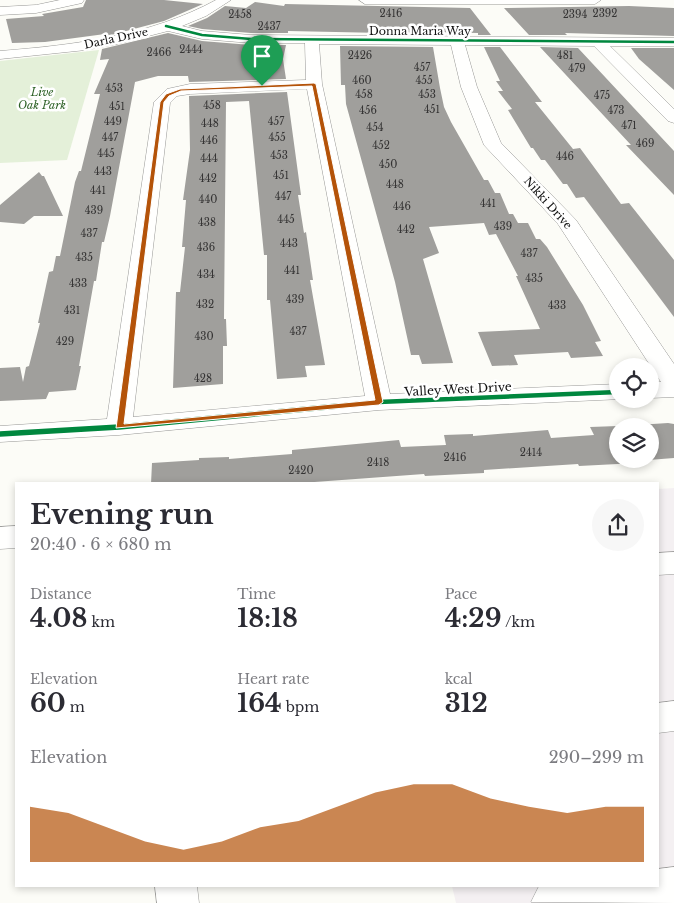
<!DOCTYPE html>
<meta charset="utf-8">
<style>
:root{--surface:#fff;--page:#f7f7f7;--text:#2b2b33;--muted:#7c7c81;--accent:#b45309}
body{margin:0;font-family:"Libre Baskerville",serif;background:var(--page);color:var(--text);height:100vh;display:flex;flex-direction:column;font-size:19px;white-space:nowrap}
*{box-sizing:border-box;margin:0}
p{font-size:16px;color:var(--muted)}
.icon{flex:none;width:28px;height:28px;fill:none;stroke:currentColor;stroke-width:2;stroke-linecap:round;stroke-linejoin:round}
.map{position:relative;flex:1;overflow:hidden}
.details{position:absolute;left:15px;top:482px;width:644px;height:405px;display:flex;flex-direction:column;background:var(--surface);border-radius:0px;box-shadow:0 2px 8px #0003}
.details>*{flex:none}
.controls{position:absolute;left:609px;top:358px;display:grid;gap:10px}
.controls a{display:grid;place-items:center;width:50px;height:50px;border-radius:50%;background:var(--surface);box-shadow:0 2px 8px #0003;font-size:25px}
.pin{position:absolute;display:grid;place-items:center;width:42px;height:42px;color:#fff;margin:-51px -21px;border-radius:50% 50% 50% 0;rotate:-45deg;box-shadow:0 0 5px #0007}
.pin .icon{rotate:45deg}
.round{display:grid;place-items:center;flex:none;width:52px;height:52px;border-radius:26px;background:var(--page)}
.overview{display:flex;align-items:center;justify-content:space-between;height:85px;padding:0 15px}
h1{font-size:28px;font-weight:700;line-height:38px}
.stats{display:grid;grid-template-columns:repeat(3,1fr);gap:8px;height:85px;padding:5px 15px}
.stats div{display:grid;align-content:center}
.stats b{font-size:25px;font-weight:700}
.stats small{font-size:14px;font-weight:400}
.stats p{font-size:14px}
.chart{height:140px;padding:10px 15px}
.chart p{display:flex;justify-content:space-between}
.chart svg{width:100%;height:90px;margin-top:5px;fill:var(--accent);opacity:.7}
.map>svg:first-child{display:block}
.industrial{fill:#f4f0f2}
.green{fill:#e4f0d9}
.building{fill:#a09f9c}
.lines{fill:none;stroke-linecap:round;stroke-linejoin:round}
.minor-casing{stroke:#979795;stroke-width:1}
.minor{fill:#fffffe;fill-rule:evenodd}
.cycleway-far2-casing{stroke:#fff;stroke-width:4.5}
.cycleway-far1-casing{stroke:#fff;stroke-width:7}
.cycleway-casing{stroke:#fff;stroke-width:9}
.cycleway-far2{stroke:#00873e;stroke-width:2.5}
.cycleway-far1{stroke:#00873e;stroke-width:4.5}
.cycleway{stroke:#00873e;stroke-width:5.5}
.route{fill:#b45309;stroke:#fff;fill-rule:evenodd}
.labels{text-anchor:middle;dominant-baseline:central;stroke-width:5;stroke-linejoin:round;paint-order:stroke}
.number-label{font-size:10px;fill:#353434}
.far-street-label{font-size:11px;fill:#111;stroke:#fff}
.far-park-label{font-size:11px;font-style:italic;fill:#2e6227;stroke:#fff}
.street-label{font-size:12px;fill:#111;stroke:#fff}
</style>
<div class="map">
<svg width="674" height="903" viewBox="0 0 674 903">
<rect width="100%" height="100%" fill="#fcfcf7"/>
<polygon class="industrial" points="674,488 674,903 456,903 452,886 658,886 658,489"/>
<polygon class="green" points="99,50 67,160 0,163 0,61"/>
<g class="building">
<polygon points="86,0 164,0 203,4 164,21 111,35 105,36 105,34 45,42 12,43 6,19 44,16 42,14 83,7"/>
<polygon points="255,2 284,6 285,4 470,8 491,35 478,35 478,33 431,32 431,34 288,31 288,33 251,33 202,29 188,26 207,18 225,6 246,8"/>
<polygon points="629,6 674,8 674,36 565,33 567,35 529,35 504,8"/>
<polygon points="168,33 202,41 251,45 286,45 283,59 286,79 189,82 188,76 158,76 135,82 110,216 104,242 102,242 96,281 94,281 79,366 81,366 76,390 49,392 46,399 0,401 0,368 20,367 23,382 26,367 29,366 40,323 38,323 49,272 53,271 56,256 60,256 75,182 79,171 81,171 100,94 94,94 109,59 100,60 102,49"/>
<polygon points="340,46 433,47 440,88 444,107 451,122 484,180 488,180 495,193 500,193 509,214 513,214 518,223 528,223 536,239 540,239 547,247 583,305 601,341 595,342 603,356 571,358 568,352 514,355 518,365 492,366 478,332 540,329 516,276 518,276 496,234 489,235 484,223 429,227 439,253 423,259 453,363 422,364 419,355 411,355 395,282 346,104 345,85 341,85"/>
<polygon points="484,47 500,47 542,102 535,102 573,149 580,148 621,204 629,203 674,260 674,317 584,197 576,198 567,184 563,184 545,160 541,160 533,148 531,148 508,110 512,109 498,91 503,91 496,81 500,81"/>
<polygon points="540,47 578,48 674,151 674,195 626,145 631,145"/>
<polygon points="631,48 674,48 674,90 639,59"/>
<polygon points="287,92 301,195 298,195 304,233 306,232 313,280 310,280 325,365 305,366 307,377 277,379 270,300 267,300 267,255 264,255 249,101 226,102 224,319 226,319 227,346 223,346 223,384 173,388 176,292 180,292 185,247 182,247 186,200 183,200 190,150 189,96"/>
<polygon points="39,172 42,176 44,176 63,216 34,216 24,224 0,222 0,205"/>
<polygon points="668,423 674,424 674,458 636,461 637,463 579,466 578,464 484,470 484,473 425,476 424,474 287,484 151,484 152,463 199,460 199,458 229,457 229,459 292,454 292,450 399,440 401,447 446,445 444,435 473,434 473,436 548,430 551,438 594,435 590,427 618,426 618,459 650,459 650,426 622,426"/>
</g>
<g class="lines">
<g class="minor-casing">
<g id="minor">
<polygon points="60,0 84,0 82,3 36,13 0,15 0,7 36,5"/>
<path d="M216,0H231L206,16L182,26L202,31L251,35L674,38V46H610L674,109V123L668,121L594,46L465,45L477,87L501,143L576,220L674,364V397L650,398V382H661L558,224L484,145L461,87L451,45L319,44L322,84L390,394L618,384V399H622L379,410L119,435L0,442V426L107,419L154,102L167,89L190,84L306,80L305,43H251L202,39L168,31L117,44L86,50L0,59V51C75,45 150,36 216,0ZM307,89L365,396L133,417L170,103L177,96L190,94Z"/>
<polygon points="359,0 601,0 595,4 365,4"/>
<polygon points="16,526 16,548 0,549 0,527"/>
<polygon points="674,552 674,574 658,575 658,553"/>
<polygon points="674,701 674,731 658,733 658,703"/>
<polygon points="674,867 674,903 531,902 539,886 658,886 658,869"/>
<polygon points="155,886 197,886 199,903 157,903"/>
</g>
</g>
<use href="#minor" class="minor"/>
<g class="cycleway-far2-casing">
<polyline id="cycleway-far2" points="166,26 202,35 251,39 674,42"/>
</g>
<g class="cycleway-far1-casing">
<polyline id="cycleway-far1" points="325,407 379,402 618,392"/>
</g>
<g class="cycleway-casing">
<polyline id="cycleway" points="0,434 119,427 338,406"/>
</g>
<use href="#cycleway-far2" class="cycleway-far2"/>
<use href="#cycleway-far1" class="cycleway-far1"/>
<use href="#cycleway" class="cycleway"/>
</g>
<path class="route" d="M314,83L316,84L383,402L379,405L116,428L160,102L166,94L180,89ZM312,86L375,400L124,424L164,102L169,96L181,91Z"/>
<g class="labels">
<g class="number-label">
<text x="391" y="13">2416</text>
<text x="605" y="13">2392</text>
<text x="240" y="14">2458</text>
<text x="575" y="14">2394</text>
<text x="269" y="26">2437</text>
<text x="191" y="49">2444</text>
<text x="159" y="52">2466</text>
<text x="360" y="55">2426</text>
<text x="565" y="55">481</text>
<text x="422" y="67">457</text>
<text x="577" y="68">479</text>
<text x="362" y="80">460</text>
<text x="424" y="80">455</text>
<text x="114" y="88">453</text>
<text x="364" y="94">458</text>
<text x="427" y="94">453</text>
<text x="602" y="95">475</text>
<text x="212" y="105">458</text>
<text x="117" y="106">451</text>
<text x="432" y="109">451</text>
<text x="368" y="110">456</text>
<text x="616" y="110">473</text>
<text x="113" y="121">449</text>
<text x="276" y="121">457</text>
<text x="210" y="123">448</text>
<text x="629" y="125">471</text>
<text x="375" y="127">454</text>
<text x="110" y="137">447</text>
<text x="277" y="137">455</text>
<text x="209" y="140">446</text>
<text x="645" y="143">469</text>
<text x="381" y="145">452</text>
<text x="106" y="153">445</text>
<text x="279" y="155">453</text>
<text x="565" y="156">446</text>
<text x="209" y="158">444</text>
<text x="388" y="164">450</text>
<text x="103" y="171">443</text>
<text x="281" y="175">451</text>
<text x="208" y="178">442</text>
<text x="395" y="184">448</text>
<text x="98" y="190">441</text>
<text x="283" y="196">447</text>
<text x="208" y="199">440</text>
<text x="488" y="203">441</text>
<text x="402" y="206">446</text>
<text x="94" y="210">439</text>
<text x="286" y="219">445</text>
<text x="207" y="222">438</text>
<text x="503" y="226">439</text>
<text x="406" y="229">442</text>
<text x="89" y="233">437</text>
<text x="289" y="243">443</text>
<text x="206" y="247">436</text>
<text x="529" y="253">437</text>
<text x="84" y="257">435</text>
<text x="292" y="270">441</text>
<text x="206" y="274">434</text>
<text x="534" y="278">435</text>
<text x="78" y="283">433</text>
<text x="295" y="299">439</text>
<text x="205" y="304">432</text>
<text x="557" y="305">433</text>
<text x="72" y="310">431</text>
<text x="298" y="331">437</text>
<text x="204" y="336">430</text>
<text x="65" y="341">429</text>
<text x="203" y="378">428</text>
<text x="531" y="452">2414</text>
<text x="455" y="457">2416</text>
<text x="378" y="462">2418</text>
<text x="301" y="470">2420</text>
</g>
<g class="far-street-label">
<text x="420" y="31">Donna Maria Way</text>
<text transform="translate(116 38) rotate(-12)">Darla Drive</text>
<text transform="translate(548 203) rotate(48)">Nikki Drive</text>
</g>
<g class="far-park-label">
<text x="42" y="92">Live<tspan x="42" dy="13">Oak Park</tspan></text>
</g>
<g class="street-label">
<text transform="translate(458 389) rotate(-3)">Valley West Drive</text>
</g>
</g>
</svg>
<div class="controls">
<a><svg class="icon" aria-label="locate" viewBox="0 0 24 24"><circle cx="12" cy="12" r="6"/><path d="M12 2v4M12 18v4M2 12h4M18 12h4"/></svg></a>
<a><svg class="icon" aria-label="layers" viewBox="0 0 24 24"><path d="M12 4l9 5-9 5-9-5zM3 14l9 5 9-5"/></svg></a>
</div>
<div class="pin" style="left:262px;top:86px;background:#1e9e55"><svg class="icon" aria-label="arrive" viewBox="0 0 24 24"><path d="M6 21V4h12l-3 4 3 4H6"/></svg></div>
<section class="details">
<div class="overview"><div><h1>Evening run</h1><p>20:40 · 6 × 680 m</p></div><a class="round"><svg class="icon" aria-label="share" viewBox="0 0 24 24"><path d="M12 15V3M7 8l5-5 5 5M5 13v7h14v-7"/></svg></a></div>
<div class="stats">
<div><p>Distance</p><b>4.08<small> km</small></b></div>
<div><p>Time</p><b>18:18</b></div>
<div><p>Pace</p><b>4:29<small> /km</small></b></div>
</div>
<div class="stats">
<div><p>Elevation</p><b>60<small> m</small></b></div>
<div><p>Heart rate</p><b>164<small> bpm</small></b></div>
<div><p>kcal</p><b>312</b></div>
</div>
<div class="chart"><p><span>Elevation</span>290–299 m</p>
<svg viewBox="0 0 160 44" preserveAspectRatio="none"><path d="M0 44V17L10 20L20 27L30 34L40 38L50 34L60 27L70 24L80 17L90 10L100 6L110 6L120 13L130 17L140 20L150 17L160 17V44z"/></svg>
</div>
</section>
</div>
